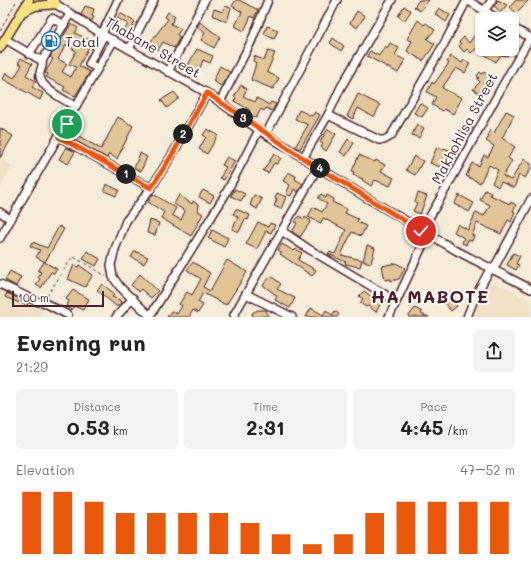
<!DOCTYPE html>
<meta charset="utf-8">
<style>
:root{--surface:#fff;--page:#f2f2f2;--text:#222;--muted:#767676;--accent:#ea580c}
body{margin:0;font-family:Mali,sans-serif;background:var(--page);color:var(--text);height:100vh;display:flex;flex-direction:column;font-size:15px;white-space:nowrap}
*{box-sizing:border-box;margin:0}
p{font-size:13px;color:var(--muted)}
.icon{flex:none;width:22px;height:22px;fill:none;stroke:currentColor;stroke-width:2;stroke-linecap:round;stroke-linejoin:round}
.map{position:relative;height:317px;overflow:hidden}
.side{display:flex;flex-direction:column;background:var(--surface);flex:1}
.side>*{flex:none}
.tools{position:absolute;left:475px;top:12px;display:grid;gap:8px}
.tools a{display:grid;place-items:center;width:44px;height:44px;border-radius:6px;background:var(--surface);box-shadow:0 1px 3px #0004;font-size:20px}
.scale{position:absolute;left:12px;bottom:10px;width:92px;box-sizing:border-box;padding-left:4px;border:2px solid #4a1f2b;border-top:0;font-size:11px;line-height:14px;white-space:nowrap;color:#4a1f2b;-webkit-text-stroke:3px #fdfcf7;paint-order:stroke}
.pin{position:absolute;display:grid;place-items:center;width:34px;height:34px;color:#fff;margin:-17px;border:2px solid #fff;border-radius:50%;box-shadow:0 1px 4px #0007}
.km{position:absolute;width:20px;height:20px;margin:-10px;border-radius:50%;background:#222;color:#fff;font-size:11px;line-height:20px;text-align:center}
.round{display:grid;place-items:center;flex:none;width:42px;height:42px;border-radius:6px;background:var(--page)}
.summary{display:flex;align-items:center;justify-content:space-between;height:68px;padding:0 16px}
h1{font-size:22px;font-weight:700;line-height:30px}
.metrics{display:grid;grid-template-columns:repeat(3,1fr);gap:6px;height:68px;padding:4px 16px}
.metrics div{display:grid;align-content:center;border-radius:6px;background:var(--page);text-align:center}
.metrics b{font-size:20px;font-weight:700}
.metrics small{font-size:11px;font-weight:400}
.metrics p{font-size:11px}
.chart{height:112px;padding:8px 16px}
.chart p{display:flex;justify-content:space-between}
.chart svg{width:100%;height:72px;margin-top:4px;stroke:var(--accent);stroke-width:6}
.map>svg:first-child{display:block}
.built{fill:#efe0c6}
.building{fill:#e2c596;stroke:#4a1f2b;fill-rule:evenodd}
.lines{fill:none;stroke-linecap:round;stroke-linejoin:round}
.minor-casing{stroke:#4a1f2b;stroke-width:10}
.major-casing{stroke:#4a1f2b;stroke-width:11}
.path{stroke:#4a1f2b;stroke-width:1;stroke-dasharray:3 3;stroke-linecap:butt}
.minor{stroke:#fdfcf7;stroke-width:7}
.major{stroke:#f7e281;stroke-width:8}
.route-casing{stroke:#fff;stroke-width:8}
.route{stroke:#ea580c;stroke-width:5}
.labels{text-anchor:middle;dominant-baseline:central;stroke-width:4;stroke-linejoin:round;paint-order:stroke}
.poi-label{font-size:14px;fill:#4a1f2b;stroke:#fdfcf7;text-anchor:start}
.street-label{font-size:14px;fill:#4a1f2b;stroke:#fdfcf7}
.district-label{font-size:18px;font-weight:bold;letter-spacing:1px;fill:#4a1f2b;stroke:#fdfcf7}
</style>
<div class="map">
<svg width="531" height="317" viewBox="0 0 531 317">
<rect width="100%" height="100%" fill="#f5ecda"/>
<filter id="ink" filterUnits="userSpaceOnUse"><feTurbulence type="fractalNoise" baseFrequency=".025" numOctaves="2"/><feDisplacementMap in="SourceGraphic" scale="8" xChannelSelector="R" yChannelSelector="G"/><feConvolveMatrix kernelMatrix="1 2 1 2 8 2 1 2 1" color-interpolation-filters="sRGB"/></filter>
<g filter="url(#ink)">
<g class="built">
<polygon points="0,158 12,166 0,189"/>
<polygon points="495,283 510,289 531,301 531,317 473,317 486,287"/>
<polygon points="0,288 29,301 44,308 38,317 0,317"/>
</g>
<g class="building">
<polygon points="236,0 239,0 258,10 254,18 251,16 244,31 235,26 242,12 232,6"/>
<polygon points="419,0 429,0 420,11 414,7"/>
<polygon points="498,0 507,5 501,12 494,6"/>
<polygon points="516,0 529,0 516,13 510,7"/>
<polygon points="85,6 94,9 92,16 94,17 92,21 81,15"/>
<polygon points="225,6 231,8 227,22 212,15 214,9 223,12"/>
<polygon points="404,6 411,11 404,21 398,16"/>
<polygon points="439,8 450,15 446,22 435,14"/>
<polygon points="357,11 365,16 357,28 350,23"/>
<polygon points="168,12 175,16 171,24 181,29 177,35 180,37 174,48 163,42 158,50 148,45 168,19 165,17"/>
<polygon points="120,13 135,22 129,32 125,29 128,24 117,18"/>
<polygon points="418,20 424,25 426,23 435,30 427,39 435,44 423,61 407,51 412,41 407,39"/>
<polygon points="200,22 220,37 214,48 201,40 205,33 197,27"/>
<path d="M71,24L78,28L75,33L92,41L79,66L90,72L75,96L63,90L65,87L46,77L48,74L45,73L53,59L50,57ZM66,45L76,51L69,64L76,67L71,77L62,72L67,64L58,59Z"/>
<polygon points="482,24 482,49 489,49 495,53 498,49 512,49 507,56 501,55 496,62 476,49 471,53 467,49 464,52 459,46 461,44 459,42 464,37 469,43"/>
<polygon points="267,26 278,30 274,39 264,34"/>
<polygon points="333,38 344,46 341,51 330,43"/>
<polygon points="390,43 399,48 395,55 405,60 398,73 367,56 370,51 379,56 385,46 387,48"/>
<polygon points="197,49 213,56 210,63 203,60 199,71 188,65"/>
<polygon points="268,51 275,53 267,72 279,78 273,89 251,80 256,63 253,61 254,56 264,60"/>
<polygon points="451,56 462,63 464,60 470,63 465,73 456,68 442,88 462,98 453,114 444,109 443,111 432,105 436,97 427,92 432,82 434,84 449,63 447,62"/>
<polygon points="21,58 32,64 26,75 36,81 32,87 43,93 40,100 3,79 6,73 14,78 22,65 18,63"/>
<polygon points="220,66 230,72 221,86 213,81"/>
<polygon points="480,72 482,74 484,72 492,80 479,94 473,89 480,82 477,79 479,78 477,76"/>
<polygon points="241,85 247,89 243,96 255,102 257,98 269,105 271,102 276,104 272,111 266,108 264,111 261,109 256,118 248,114 250,110 234,101 236,98 234,97"/>
<polygon points="174,92 179,98 167,108 161,100"/>
<polygon points="358,94 380,105 374,117 358,108 353,119 347,116"/>
<polygon points="420,103 428,108 422,117 414,113"/>
<polygon points="299,110 312,116 315,112 320,115 300,149 295,147 308,125 295,119"/>
<polygon points="506,111 514,115 502,138 515,147 508,158 512,161 503,176 511,180 524,159 531,164 531,168 525,178 519,175 514,188 501,182 498,187 492,183 498,170 489,165 480,183 466,176 472,163 479,166 484,155 488,157 494,146 486,141 489,137 488,135 491,130 494,133"/>
<polygon points="118,117 133,126 117,159 109,154 107,158 67,136 70,131 101,149"/>
<polygon points="417,124 424,128 419,138 412,135"/>
<polygon points="467,124 473,127 466,139 460,135"/>
<polygon points="0,128 13,136 0,158"/>
<polygon points="207,129 218,135 207,154 199,149 206,137 203,135"/>
<polygon points="328,129 336,134 326,151 321,147 323,144 320,142"/>
<polygon points="348,139 354,143 346,156 340,152"/>
<polygon points="66,147 75,152 68,164 59,159"/>
<polygon points="437,147 443,149 444,148 458,154 450,171 430,163"/>
<polygon points="140,153 147,157 141,171 134,168"/>
<polygon points="274,154 281,158 277,164 274,163 268,173 263,171"/>
<polygon points="359,155 375,162 376,160 385,165 381,171 394,178 390,186 375,180 371,186 362,180 363,179 353,175 354,172 352,171"/>
<polygon points="414,156 423,161 415,175 406,170"/>
<polygon points="227,157 235,161 224,180 220,178 226,167 222,165"/>
<polygon points="288,172 296,176 295,179 303,184 298,192 294,189 291,196 286,194 290,185 283,181"/>
<polygon points="106,184 119,190 116,196 104,191"/>
<polygon points="235,189 245,194 241,201 231,196"/>
<polygon points="203,190 214,196 210,203 199,197"/>
<polygon points="485,190 491,193 490,195 510,204 511,202 516,205 513,211 515,212 511,222 508,220 501,234 477,223 472,235 474,236 472,241 468,240 466,245 462,243 464,238 454,232 458,224 468,230 476,212 484,216 490,205 480,200"/>
<polygon points="277,193 286,197 281,209 274,206 277,199 275,198"/>
<polygon points="418,193 427,196 420,214 413,211 417,203 415,202"/>
<polygon points="153,194 176,208 172,215 181,220 185,211 174,204 179,195 192,204 193,201 199,205 198,211 203,214 191,236 161,218 164,212 148,202"/>
<polygon points="321,194 326,198 327,195 334,199 332,202 347,209 345,213 358,219 357,222 366,226 361,236 352,232 341,255 362,260 360,267 345,264 346,262 328,254 329,252 335,254 346,230 323,218 321,223 308,217 313,207 322,212 327,204 318,198"/>
<polygon points="254,195 262,199 257,209 250,205"/>
<polygon points="459,195 474,203 469,212 454,204"/>
<polygon points="236,209 250,215 248,220 245,219 239,232 232,229 238,218 237,216 233,214"/>
<polygon points="299,216 304,219 305,217 311,221 300,237 292,232 297,223 295,222"/>
<polygon points="150,220 159,223 155,235 147,233"/>
<polygon points="258,222 268,227 270,223 275,225 271,233 266,231 257,249 246,244"/>
<polygon points="59,226 64,229 45,262 36,257 40,250 30,246 32,242 47,248"/>
<polygon points="212,230 228,238 224,247 208,238"/>
<polygon points="282,244 294,251 296,249 302,253 298,260 316,270 312,276 280,254 281,252 278,250"/>
<polygon points="367,245 375,248 371,263 363,261"/>
<polygon points="87,251 100,259 96,266 83,259"/>
<polygon points="135,251 148,257 144,264 131,257"/>
<polygon points="513,253 520,256 516,264 519,265 516,270 507,265"/>
<polygon points="227,260 247,272 226,305 203,293 198,302 203,305 198,313 193,310 189,317 167,317 171,311 177,314 182,306 179,304 187,292 192,295 201,279 187,270 193,262 210,273 203,287 210,291"/>
<polygon points="44,262 57,269 54,273 51,272 41,288 36,285 40,279 38,277 41,272 38,271"/>
<polygon points="396,263 405,268 399,279 391,281 391,279 385,280 382,266"/>
<polygon points="74,265 78,267 79,265 93,275 85,287 68,279"/>
<polygon points="10,271 21,277 16,286 5,280"/>
<polygon points="140,274 158,291 151,298 141,289 139,292 131,285"/>
<polygon points="271,276 281,284 277,289 295,298 290,308 275,300 277,296 263,285"/>
<polygon points="102,284 115,294 112,297 120,300 121,303 119,306 116,306 97,290"/>
<polygon points="73,290 89,299 83,310 74,306 72,310 66,307 69,301 66,299"/>
<polygon points="364,291 376,300 378,298 382,301 376,312 368,306 366,307 360,303 363,299 359,296"/>
<polygon points="445,291 457,306 451,311 442,300 445,298 442,294"/>
<polygon points="7,293 28,303 27,306 5,297"/>
<polygon points="311,308 323,315 326,310 332,315 335,311 339,314 337,317 306,317"/>
<polygon points="415,308 422,312 421,314 429,317 408,317"/>
<polygon points="258,310 266,310 268,316 253,317 252,313"/>
</g>
<g class="lines">
<g class="minor-casing">
<g id="minor">
<polyline points="467,0 498,19"/>
<polyline points="51,1 102,34 207,93 259,130 372,201 457,251 531,289"/>
<polyline points="484,11 492,0"/>
<polyline points="512,27 531,38"/>
<polyline points="102,34 118,0"/>
<polyline points="5,39 42,61 70,14"/>
<polyline points="129,49 154,0"/>
<polyline points="29,54 52,18 64,25"/>
<path d="M42,61C44,67 38,72 40,77C43,90 64,99 76,107"/>
<polyline points="98,68 89,64 104,35"/>
<polyline points="168,72 205,0"/>
<polyline points="220,102 251,42 268,0"/>
<polyline points="328,115 379,140 384,140 391,136 444,44 467,0"/>
<polyline points="266,134 337,0"/>
<polyline points="59,137 151,188"/>
<polyline points="303,158 328,115 341,87 392,0"/>
<polyline points="0,212 10,219"/>
<polyline points="282,231 307,248 396,301"/>
<path d="M421,231C460,168 492,101 530,38"/>
<polyline points="0,238 114,40"/>
<polyline points="493,270 531,199"/>
<polyline points="0,284 38,302 43,302 68,315"/>
<polyline points="246,294 292,317"/>
<polyline points="234,315 318,167"/>
<polyline points="150,316 225,195 259,130"/>
<polyline points="116,317 133,298"/>
<polyline points="151,317 120,287 113,277 111,265 115,249 126,221 151,188 172,155 207,93"/>
<polyline points="389,317 428,234"/>
<polyline points="467,317 475,297 490,269"/>
</g>
</g>
<g class="major-casing">
<g id="major">
<polyline points="22,12 35,6 56,4 53,0"/>
<polyline points="0,48 29,0"/>
</g>
</g>
<g class="path">
<polyline points="0,31 17,0"/>
<polyline points="47,296 71,259 74,257 106,276"/>
</g>
<use href="#minor" class="minor"/>
<use href="#major" class="major"/>
</g>
</g>
<g class="lines" filter="url(#ink)">
<g class="route-casing">
<polyline id="route" points="67,124 59,137 151,188 172,155 207,93 303,158 421,231"/>
</g>
<use href="#route" class="route"/>
</g>
<defs>
<g id="fuel-ring" transform="scale(1)"><circle r="9.5" fill="#fdfcf7" stroke="#1f6fb2" stroke-width="1.5"/><path d="M-5.5-6h7V0h2V4h1.3V-2.5L3-4.5l.8-.8L6-3V5H2.5V1h-1V6h-7ZM-4.2-4.7v3.2H.2V-4.7Z" fill="#1f6fb2"/></g>
</defs>
<g fill-rule="evenodd">
<use href="#fuel-ring" x="51" y="41"/>
</g>
<g class="labels">
<g class="poi-label">
<text x="65" y="41">Total</text>
</g>
<g class="street-label">
<text transform="translate(153 47) rotate(30)">Thabane Street</text>
<text transform="translate(464 128) rotate(-62)">Makhohlisa Street</text>
</g>
<g class="district-label">
<text x="430" y="296">HA MABOTE</text>
</g>
</g>
</svg>
<div class="tools">
<a><svg class="icon" aria-label="layers" viewBox="0 0 24 24"><path d="M12 4l9 5-9 5-9-5zM3 14l9 5 9-5"/></svg></a>
</div>
<div class="scale">100 m</div>
<div class="pin" style="left:67px;top:124px;background:#1e9e55"><svg class="icon" aria-label="arrive" viewBox="0 0 24 24"><path d="M6 21V4h12l-3 4 3 4H6"/></svg></div>
<div class="pin" style="left:421px;top:231px;background:#d93025"><svg class="icon" aria-label="check" viewBox="0 0 24 24"><path d="M5 12l5 5 9-10"/></svg></div>
<b class="km" style="left:126px;top:174px">1</b>
<b class="km" style="left:183px;top:134px">2</b>
<b class="km" style="left:243px;top:118px">3</b>
<b class="km" style="left:320px;top:168px">4</b>
</div>
<section class="side">
<div class="summary"><div><h1>Evening run</h1><p>21:29</p></div><a class="round"><svg class="icon" aria-label="share" viewBox="0 0 24 24"><path d="M12 15V3M7 8l5-5 5 5M5 13v7h14v-7"/></svg></a></div>
<div class="metrics">
<div><p>Distance</p><b>0.53<small> km</small></b></div>
<div><p>Time</p><b>2:31</b></div>
<div><p>Pace</p><b>4:45<small> /km</small></b></div>
</div>
<div class="chart"><p><span>Elevation</span>47–52 m</p>
<svg viewBox="0 0 160 44" preserveAspectRatio="none"><path d="M5 44V6M15 44V6M25 44V12M35 44V19M45 44V19M55 44V19M65 44V19M75 44V25M85 44V32M95 44V38M105 44V32M115 44V19M125 44V12M135 44V12M145 44V12M155 44V12"/></svg>
</div>
</section>
